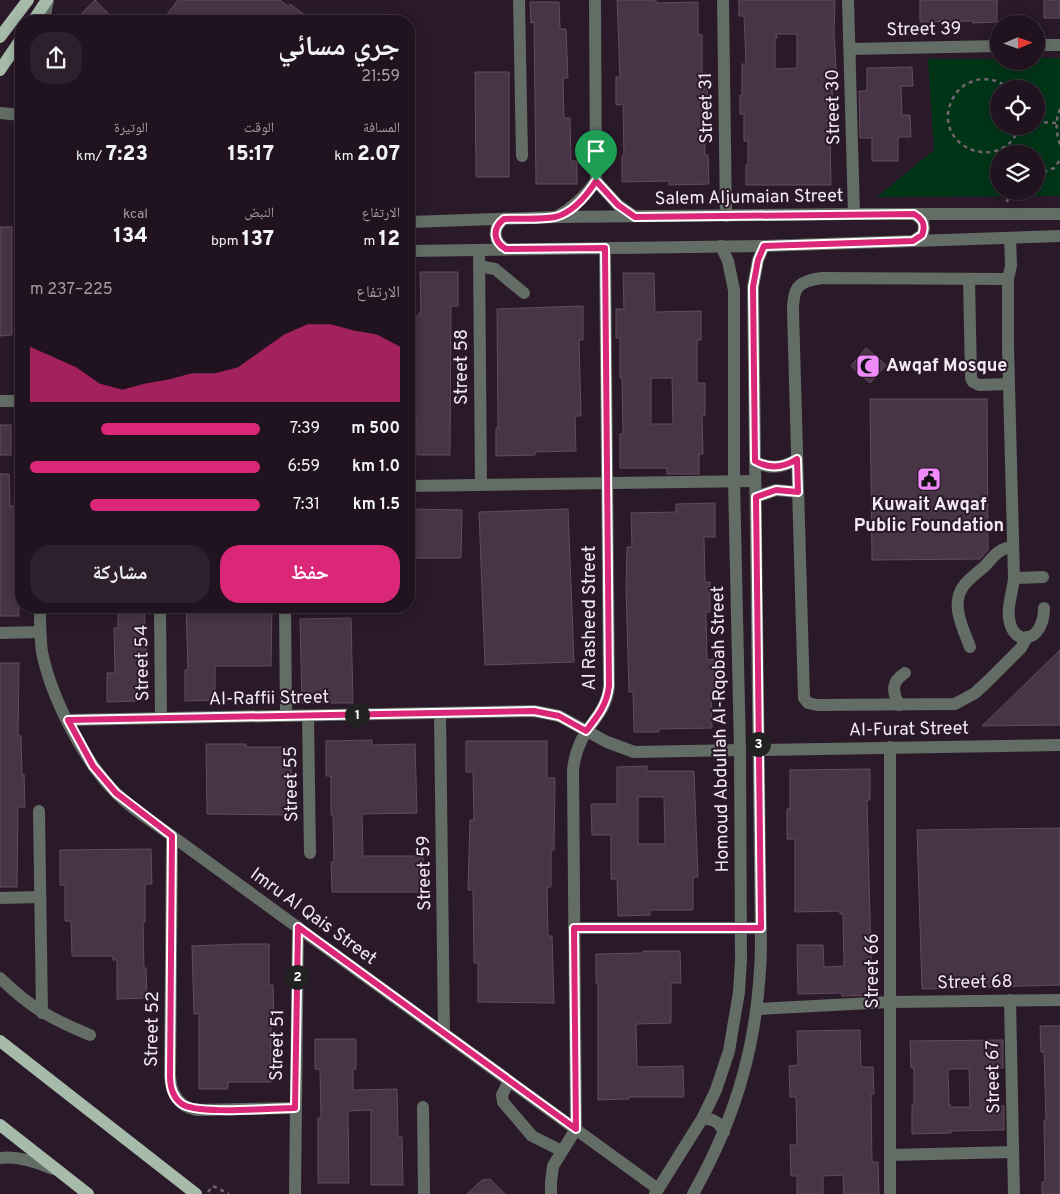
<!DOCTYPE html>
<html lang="ar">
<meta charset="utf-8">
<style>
:root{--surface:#20131f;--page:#2d202c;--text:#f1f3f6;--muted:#a29ea4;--line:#3d323d;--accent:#db2777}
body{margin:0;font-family:Overpass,"Noto Naskh Arabic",sans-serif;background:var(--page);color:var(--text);direction:rtl;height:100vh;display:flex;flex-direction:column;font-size:19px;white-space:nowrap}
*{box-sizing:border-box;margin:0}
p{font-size:16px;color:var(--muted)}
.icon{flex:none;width:28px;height:28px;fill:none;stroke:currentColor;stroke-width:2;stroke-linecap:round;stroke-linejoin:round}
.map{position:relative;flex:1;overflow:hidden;direction:ltr}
.sheet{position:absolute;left:15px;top:15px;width:400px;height:598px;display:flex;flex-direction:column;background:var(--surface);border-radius:20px;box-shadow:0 2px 12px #0003,0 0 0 1px var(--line);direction:rtl}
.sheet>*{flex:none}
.needle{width:32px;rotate:88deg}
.fabs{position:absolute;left:990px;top:15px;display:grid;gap:10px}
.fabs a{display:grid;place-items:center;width:55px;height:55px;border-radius:50%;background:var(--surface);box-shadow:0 2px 12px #0003,0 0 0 1px var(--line);font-size:25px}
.pin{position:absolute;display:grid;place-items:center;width:42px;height:42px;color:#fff;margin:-51px -21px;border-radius:50% 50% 50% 0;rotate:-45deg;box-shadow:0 0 5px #0007}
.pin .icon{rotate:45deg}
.km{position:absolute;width:25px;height:25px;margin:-12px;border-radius:50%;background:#222;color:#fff;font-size:14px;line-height:25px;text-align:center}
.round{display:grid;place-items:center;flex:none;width:52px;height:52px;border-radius:20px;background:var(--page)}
.summary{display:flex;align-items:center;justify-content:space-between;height:85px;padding:0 15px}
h1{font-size:28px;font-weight:800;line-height:38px}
.stats{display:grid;grid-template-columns:repeat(3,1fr);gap:8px;height:85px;padding:5px 15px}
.stats div{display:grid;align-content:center}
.stats b{font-size:21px;font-weight:800}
.stats small{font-size:14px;font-weight:400}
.stats p{font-size:14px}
.chart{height:140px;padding:10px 15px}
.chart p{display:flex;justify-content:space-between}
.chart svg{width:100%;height:90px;margin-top:5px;fill:var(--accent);opacity:.7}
.cta{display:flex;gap:10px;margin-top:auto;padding:10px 15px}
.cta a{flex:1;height:58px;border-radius:20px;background:var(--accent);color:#fff;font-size:20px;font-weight:800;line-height:58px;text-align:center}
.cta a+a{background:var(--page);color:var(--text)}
ul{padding:0 15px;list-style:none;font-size:16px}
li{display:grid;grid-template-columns:80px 60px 1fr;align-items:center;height:38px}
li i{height:12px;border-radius:6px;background:var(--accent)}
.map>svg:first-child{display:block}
.green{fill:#003417;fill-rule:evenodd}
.building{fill:#473445;stroke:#604c5e;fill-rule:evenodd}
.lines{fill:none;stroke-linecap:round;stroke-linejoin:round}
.path{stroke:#736472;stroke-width:2.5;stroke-dasharray:4 4;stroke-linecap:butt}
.minor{stroke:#636d65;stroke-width:12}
.major{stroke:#a6bbaa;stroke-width:12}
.route-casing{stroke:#fff;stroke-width:10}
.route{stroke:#db2777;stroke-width:6}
.labels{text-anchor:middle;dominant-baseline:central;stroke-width:4;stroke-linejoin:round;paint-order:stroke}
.street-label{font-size:18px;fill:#f4e8f3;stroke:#2a1929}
.poi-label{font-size:18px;font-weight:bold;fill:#f4e8f3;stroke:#2a1929;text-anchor:start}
</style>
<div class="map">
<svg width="1060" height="1194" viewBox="0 0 1060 1194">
<rect width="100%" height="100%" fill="#2a1929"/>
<path class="green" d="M1036,58H1060V196L877,197L934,150L928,59H999V61H1036ZM999,89H1036V126H999ZM999,154H1036V191H999Z"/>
<g class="building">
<polygon points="95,0 116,21 74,21"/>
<polygon points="178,0 280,0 289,7 290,4 313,21 162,21"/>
<polygon points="617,0 656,0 656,3 698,2 698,35 702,35 702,73 707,73 708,105 704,106 705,155 708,155 709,184 669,185 669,181 622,182 622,156 624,155 623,104 616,105 616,77 620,77"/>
<path d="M739,0H835L834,33L837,85H832L833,134H830L831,185H746V165H748V141H744V114H740V95H742V64H746L745,39L744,16H739ZM776,34H797V68L775,69V38H777Z"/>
<polygon points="920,0 997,0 997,22 973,23 973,21 920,22"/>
<rect x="1044" y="0" width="16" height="18"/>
<polygon points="530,2 559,2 560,29 566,29 568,78 563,78 564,118 570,118 571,161 577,161 577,184 536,184 534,22 531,23"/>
<polygon points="912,67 913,86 901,86 902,115 910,115 911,137 898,137 898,161 872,161 872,138 860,138 859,91 867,91 867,68"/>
<polygon points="475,72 509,72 509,177 476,177"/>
<polygon points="0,227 12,227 12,335 0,336"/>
<polygon points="420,272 458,272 458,306 451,306 450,455 417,455 417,417 414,417 414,383 409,383 409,316 419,316 419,313 421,313"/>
<path d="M623,273H654L655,312L701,311V340H697V383H705V415H702L703,454H699V474H667V468H620V434H623L622,378H620V338H616V309H624ZM651,378H672L673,424H651Z"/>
<polygon points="583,306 583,340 579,340 581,416 575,416 576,451 535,452 535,455 496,456 496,428 498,428 497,309"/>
<polygon points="866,348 886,365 870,383 851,366"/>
<polygon points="870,399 987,399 988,550 980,559 872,560"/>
<rect x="0" y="425" width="11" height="30"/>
<polygon points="0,474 9,474 10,506 15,506 19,616 0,616"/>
<polygon points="715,503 715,537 704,537 705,582 710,582 710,612 706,612 707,660 714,659 714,691 711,691 712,728 659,729 659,732 634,732 633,692 629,692 626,587 627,547 632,547 631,513 676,512 676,504"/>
<polygon points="409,509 462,510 461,558 409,558"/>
<polygon points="568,509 574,662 485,665 479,512"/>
<polygon points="118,606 144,606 147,665 138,665 138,701 107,702 107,673 115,673 114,628 118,628"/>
<polygon points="186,606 272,606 271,666 215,666 215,700 185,701 185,670 188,670"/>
<polygon points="351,618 353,703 302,703 300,619"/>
<polygon points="1060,650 1060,725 982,726"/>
<polygon points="0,663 19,663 18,736 21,736 22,775 24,774 25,807 18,807 17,887 0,887"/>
<polygon points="372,740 372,745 415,744 417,813 362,814 363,856 423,856 424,892 332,892 331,862 334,862 333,815 331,815 331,776 326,776 326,741"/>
<polygon points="466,741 547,741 547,778 555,778 554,850 551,850 551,887 547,887 548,936 552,936 554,1003 478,1002 478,963 474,963 473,890 468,890 470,820 474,820 473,772 466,772"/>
<polygon points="206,744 246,744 246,747 290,747 293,815 207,814"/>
<path d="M647,766V771H694L698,877H693V910H650V915L618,916L617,879H611V835H592L591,804H617V767ZM638,797H664L665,844H638Z"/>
<polygon points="870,769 870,800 867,800 872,995 842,996 842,993 798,994 797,945 823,945 824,967 844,966 843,914 840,914 840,911 795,912 795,839 787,839 787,809 790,809 790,770"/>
<polygon points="1060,828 1060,985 922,989 917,830"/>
<polygon points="151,849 152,884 145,884 145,922 143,922 144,968 146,968 147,998 117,999 117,960 113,960 113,956 72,956 71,921 65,921 65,885 60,885 60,850"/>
<polygon points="240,944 269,944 269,985 273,985 274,1018 271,1018 271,1082 228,1082 228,1089 199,1089 199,1013 194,1014 192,946"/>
<polygon points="643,951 680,951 681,983 671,983 671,1023 636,1024 637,1067 683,1066 684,1097 629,1097 629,1099 598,1100 598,983 596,983 596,954 643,953"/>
<polygon points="1040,1026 1060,1026 1060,1194 1042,1194 1042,1182 1045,1182 1044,1120 1046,1120 1044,1052 1041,1052"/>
<polygon points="860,1030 861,1067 873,1067 874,1094 871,1094 872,1162 878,1162 879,1194 844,1194 843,1175 823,1176 823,1194 797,1194 797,1176 791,1176 790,1145 797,1145 796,1097 790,1097 789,1066 798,1065 797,1031"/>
<polygon points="315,1039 356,1039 356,1069 353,1069 353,1090 397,1089 398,1137 402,1137 403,1185 371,1185 371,1110 348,1111 349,1183 318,1183 318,1118 321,1118 320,1069 315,1069"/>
<path d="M1003,1040V1068H997L998,1106H1004V1130L951,1131V1133L912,1134V1105H914V1068H911L910,1041ZM948,1069H969L970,1107H950V1104H949Z"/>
<polygon points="490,1179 505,1194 467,1194 482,1180"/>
</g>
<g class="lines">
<g class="path">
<path d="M1010,89C999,80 984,76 971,82C962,85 956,92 952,100C930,146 1002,177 1020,126"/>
<path d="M1060,109C1055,120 1056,133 1060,145"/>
<polyline points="1036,122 1056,123"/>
<polyline points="1036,175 1054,168 1060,160"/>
<polyline points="1007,202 1010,191"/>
<polyline points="208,1192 213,1186 229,1194"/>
</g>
<g class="minor">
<polyline points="519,0 522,156"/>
<polyline points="723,0 726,216"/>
<polyline points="848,0 854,214"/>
<polyline points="44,21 48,0"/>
<polyline points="1036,45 1060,45"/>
<polyline points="850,49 999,46"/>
<polyline points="0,113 21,115"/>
<polyline points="596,181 618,205 634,216"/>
<path d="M556,217C573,208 585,197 596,181L595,0"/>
<path d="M504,219C492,228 493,242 506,249"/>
<polyline points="409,222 556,217 854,214 1060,214"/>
<path d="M1010,238L1011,266L1008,279V347L1014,578C1013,591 1007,605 1009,618C1013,649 1044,642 1044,608"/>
<polyline points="913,241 922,235 924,229 923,221 914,214"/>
<polyline points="479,250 481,485"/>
<polyline points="409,251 764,246 1060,236"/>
<polyline points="479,266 495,269 524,293"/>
<polyline points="969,279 971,378 973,382 979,385 1009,384"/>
<path d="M1008,279L822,278C798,281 793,287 793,311L804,698L808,703L817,705L955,704L975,693L988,681L1021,648L1027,637"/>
<polyline points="0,401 21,401"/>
<path d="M755,461C769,470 783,468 797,459"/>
<polyline points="409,486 755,481"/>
<polyline points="756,497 776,490 798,492"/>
<polyline points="1014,578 1043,577"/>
<path d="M40,606C40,622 40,637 42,652C51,697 84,762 117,794C133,810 153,822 172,836L658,1189"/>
<polyline points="160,606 161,718"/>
<polyline points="285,606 286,716"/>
<polyline points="0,633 40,632"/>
<path d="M970,647C963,628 949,603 965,584C971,577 978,572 985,566C994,556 999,548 1013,547"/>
<path d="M899,705C892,691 891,682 905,673"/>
<polyline points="440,713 444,1033"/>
<polyline points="308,716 310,853"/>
<polyline points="68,720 534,711 559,716 607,742 634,752 740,750"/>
<polyline points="890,747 890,1194"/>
<polyline points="758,750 1060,745"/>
<polyline points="39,811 42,1013"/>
<path d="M172,836L170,1076C171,1094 179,1107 197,1110L295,1108"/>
<polyline points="0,898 40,897"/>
<polyline points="574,928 761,928"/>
<path d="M0,978C31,1008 51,1019 90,1035"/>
<polyline points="1010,1000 1014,1194"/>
<polyline points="757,1009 890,1002 1060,1000"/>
<polyline points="509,1081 502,1095 503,1102 532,1136 562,1151"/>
<polyline points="423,1107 424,1194"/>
<path d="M702,1119C713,1118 719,1122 724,1132"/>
<polyline points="890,1155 1013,1152"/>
<path d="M0,1158C19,1156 36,1162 53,1169"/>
<polyline points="295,1194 298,927"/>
<path d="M551,1194V1182L553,1166L576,1129L573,770C574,760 577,749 582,739C592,720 607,710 609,686L605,248"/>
<polyline points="655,1194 702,1119 716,1090 729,1051 739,992 741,960 740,750 734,481 734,290 728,261 721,246"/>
<path d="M693,1194C738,1114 759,1038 761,946L753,287L758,260L764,246"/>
</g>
<g class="major">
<polyline points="33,21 47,0"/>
<polyline points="0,37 28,0"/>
<polyline points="0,70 21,39"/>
<polyline points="0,1041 196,1194"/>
<polyline points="0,1125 88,1194"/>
</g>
</g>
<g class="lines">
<g class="route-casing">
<path id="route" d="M596,181L618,205L635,217L914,214C923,219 926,225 922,235L913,241L764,246L758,260L753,287L755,461C769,469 783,468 797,459L798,492L776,490L756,497L761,928H574L576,1129L298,927L295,1108C272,1108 197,1115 182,1104C172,1097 170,1087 170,1076L172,836L116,793L93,766L68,720L534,711L559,716L586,731C597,717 607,705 609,686L605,248L506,249C493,242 492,228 504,219C520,218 539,220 555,217C572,213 587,195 596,181Z"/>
</g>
<use href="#route" class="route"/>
</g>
<defs>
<g id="mosque-square" transform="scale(1.25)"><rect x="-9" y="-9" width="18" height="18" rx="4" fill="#ee8bf8" stroke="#2a1929"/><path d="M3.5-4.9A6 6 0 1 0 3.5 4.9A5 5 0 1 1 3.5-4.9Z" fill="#111"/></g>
<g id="civic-square" transform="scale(1.25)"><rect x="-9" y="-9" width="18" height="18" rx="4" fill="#ee8bf8" stroke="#2a1929"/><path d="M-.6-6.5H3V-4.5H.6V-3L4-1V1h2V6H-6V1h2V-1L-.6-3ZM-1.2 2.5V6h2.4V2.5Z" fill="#111"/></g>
</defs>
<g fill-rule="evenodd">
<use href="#mosque-square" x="868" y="366"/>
<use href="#civic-square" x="929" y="479"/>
</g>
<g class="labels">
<g class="street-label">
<text transform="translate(924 30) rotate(-1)">Street 39</text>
<text transform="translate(834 107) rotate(-91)">Street 30</text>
<text transform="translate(707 108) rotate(-91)">Street 31</text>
<text transform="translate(749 198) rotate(-1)">Salem Aljumaian Street</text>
<text transform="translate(462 367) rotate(-90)">Street 58</text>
<text transform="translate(590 618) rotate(-90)">Al Rasheed Street</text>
<text transform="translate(143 663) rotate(-91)">Street 54</text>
<text transform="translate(269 699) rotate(-1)">Al-Raffii Street</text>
<text transform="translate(721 729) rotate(-91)">Homoud Abdullah Al-Rqobah Street</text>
<text transform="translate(909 730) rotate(-1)">Al-Furat Street</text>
<text transform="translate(292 784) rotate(-91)">Street 55</text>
<text transform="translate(425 873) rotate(-91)">Street 59</text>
<text transform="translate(313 917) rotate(36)">Imru Al Qais Street</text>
<text transform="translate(873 971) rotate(-90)">Street 66</text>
<text transform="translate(975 983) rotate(-1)">Street 68</text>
<text transform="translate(153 1029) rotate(-89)">Street 52</text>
<text transform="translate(278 1045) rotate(-89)">Street 51</text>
<text transform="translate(994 1077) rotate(-91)">Street 67</text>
</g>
<g class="poi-label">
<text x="886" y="366">Awqaf Mosque</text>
<text x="929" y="505" text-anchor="middle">Kuwait Awqaf<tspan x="929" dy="21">Public Foundation</tspan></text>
</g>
</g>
</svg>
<div class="fabs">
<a><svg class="needle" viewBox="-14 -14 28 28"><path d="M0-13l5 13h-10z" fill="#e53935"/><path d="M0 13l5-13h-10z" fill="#a29ea4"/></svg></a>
<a><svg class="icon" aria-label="locate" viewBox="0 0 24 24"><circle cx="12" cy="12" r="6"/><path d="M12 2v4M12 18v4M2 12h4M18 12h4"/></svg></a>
<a><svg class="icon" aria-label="layers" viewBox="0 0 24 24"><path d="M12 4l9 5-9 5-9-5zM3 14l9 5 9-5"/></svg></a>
</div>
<div class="pin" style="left:596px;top:181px;background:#1e9e55"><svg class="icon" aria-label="arrive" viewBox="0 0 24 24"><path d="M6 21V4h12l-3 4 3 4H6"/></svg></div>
<b class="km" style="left:357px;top:715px">1</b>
<b class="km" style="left:297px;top:977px">2</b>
<b class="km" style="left:758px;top:744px">3</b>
<section class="sheet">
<div class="summary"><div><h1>جري مسائي</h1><p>21:59</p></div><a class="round"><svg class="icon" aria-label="share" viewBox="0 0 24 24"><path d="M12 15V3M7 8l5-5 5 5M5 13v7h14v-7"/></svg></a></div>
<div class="stats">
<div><p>المسافة</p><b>2.07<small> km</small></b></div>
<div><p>الوقت</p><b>15:17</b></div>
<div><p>الوتيرة</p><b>7:23<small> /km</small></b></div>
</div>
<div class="stats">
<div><p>الارتفاع</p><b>12<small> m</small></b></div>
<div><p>النبض</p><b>137<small> bpm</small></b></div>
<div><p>kcal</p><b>134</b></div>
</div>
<div class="chart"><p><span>الارتفاع</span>225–237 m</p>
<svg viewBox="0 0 160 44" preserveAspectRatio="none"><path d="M0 44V17L10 22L20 27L30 35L40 38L50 35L60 33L70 30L80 30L90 27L100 19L110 11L120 6L130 6L140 9L150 11L160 17V44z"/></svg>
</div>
<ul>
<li><b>500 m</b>7:39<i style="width:69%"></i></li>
<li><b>1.0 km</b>6:59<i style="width:100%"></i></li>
<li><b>1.5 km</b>7:31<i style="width:74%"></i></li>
</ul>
<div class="cta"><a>حفظ</a><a>مشاركة</a></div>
</section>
</div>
